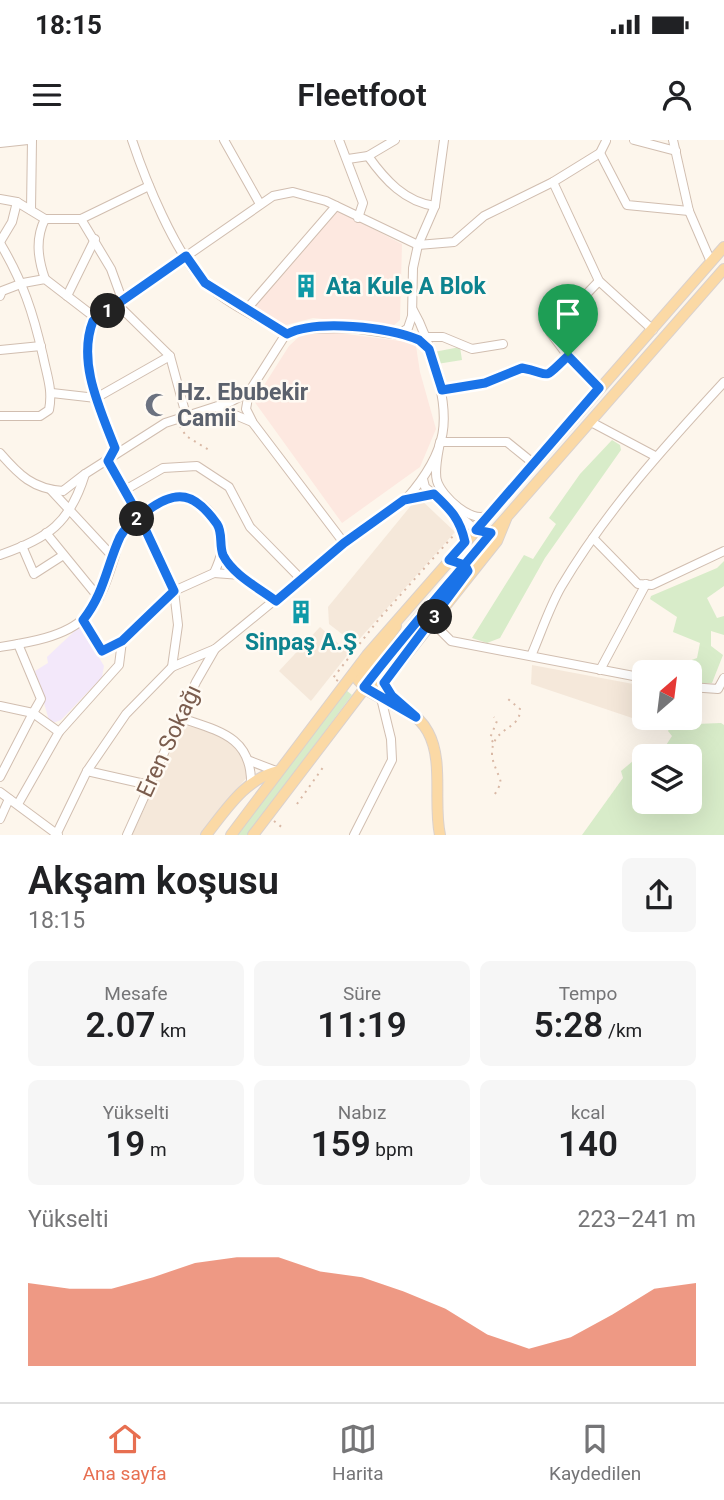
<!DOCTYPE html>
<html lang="tr">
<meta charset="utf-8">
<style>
:root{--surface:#fff;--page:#f6f6f6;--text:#202124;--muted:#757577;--line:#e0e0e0;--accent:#e76f51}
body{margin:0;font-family:Roboto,sans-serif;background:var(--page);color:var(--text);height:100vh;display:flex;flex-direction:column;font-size:26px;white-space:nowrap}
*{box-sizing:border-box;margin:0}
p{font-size:23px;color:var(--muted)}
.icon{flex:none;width:38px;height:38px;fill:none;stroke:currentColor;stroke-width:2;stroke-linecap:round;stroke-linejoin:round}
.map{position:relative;height:695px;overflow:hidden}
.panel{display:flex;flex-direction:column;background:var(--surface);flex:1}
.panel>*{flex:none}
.needle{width:46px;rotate:28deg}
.controls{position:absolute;left:632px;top:520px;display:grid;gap:14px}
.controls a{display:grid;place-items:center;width:70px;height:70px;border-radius:10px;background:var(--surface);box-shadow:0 7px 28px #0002;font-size:35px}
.pin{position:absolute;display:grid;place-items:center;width:60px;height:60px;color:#fff;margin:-72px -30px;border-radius:50% 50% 50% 0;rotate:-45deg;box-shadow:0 0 7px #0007}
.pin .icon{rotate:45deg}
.km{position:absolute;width:35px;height:35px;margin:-18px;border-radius:50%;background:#222;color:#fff;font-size:19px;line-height:35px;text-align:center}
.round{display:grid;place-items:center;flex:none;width:74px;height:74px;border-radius:10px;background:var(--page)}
.summary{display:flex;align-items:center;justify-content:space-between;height:119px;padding:0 28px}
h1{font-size:38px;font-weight:600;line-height:52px}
.stats{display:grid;grid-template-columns:repeat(3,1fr);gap:10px;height:119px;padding:7px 28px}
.stats div{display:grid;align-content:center;border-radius:10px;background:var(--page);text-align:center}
.stats b{font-size:35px;font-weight:600}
.stats small{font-size:19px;font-weight:400}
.stats p{font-size:19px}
.chart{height:196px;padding:14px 28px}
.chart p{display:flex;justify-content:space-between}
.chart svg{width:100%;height:126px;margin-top:7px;fill:var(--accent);opacity:.7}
.status{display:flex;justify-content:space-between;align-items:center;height:49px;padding:0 35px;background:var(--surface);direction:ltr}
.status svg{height:19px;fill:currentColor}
header{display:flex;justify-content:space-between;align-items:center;height:91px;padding:0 28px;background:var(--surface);font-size:32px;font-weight:600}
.tabs{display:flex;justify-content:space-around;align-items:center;height:98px;border-top:2px solid var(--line);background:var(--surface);font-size:19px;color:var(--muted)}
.tabs a{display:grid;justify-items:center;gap:4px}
.tabs .on{color:var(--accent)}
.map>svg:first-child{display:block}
.residential{fill:#f5e8da}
.commercial{fill:#fde8e0}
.education{fill:#f3e8fa}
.green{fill:#d8ecc9}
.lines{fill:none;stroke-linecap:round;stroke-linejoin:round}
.minor-casing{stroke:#d1beb0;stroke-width:10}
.major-casing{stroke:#dad1cd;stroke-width:12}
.path{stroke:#d9b8a5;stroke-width:2;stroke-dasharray:2 5;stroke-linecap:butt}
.minor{stroke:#fff;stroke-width:8}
.major{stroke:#fbd9a5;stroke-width:10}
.route-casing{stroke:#fff;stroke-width:14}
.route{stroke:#1a73e8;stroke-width:9}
.labels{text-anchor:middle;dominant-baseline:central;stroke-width:5;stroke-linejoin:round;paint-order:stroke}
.culture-label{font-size:23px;font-weight:bold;fill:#0d838f;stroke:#fffaf3;text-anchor:start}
.worship-label{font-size:23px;font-weight:bold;fill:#5b616d;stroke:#fffaf3;text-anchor:start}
.street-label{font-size:23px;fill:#7a5c4d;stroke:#fffaf3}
</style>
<div class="status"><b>18:15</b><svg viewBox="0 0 49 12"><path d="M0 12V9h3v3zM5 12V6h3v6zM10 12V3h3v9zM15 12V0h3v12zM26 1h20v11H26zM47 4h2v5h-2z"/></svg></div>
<header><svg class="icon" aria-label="menu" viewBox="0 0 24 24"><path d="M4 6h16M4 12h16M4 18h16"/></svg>Fleetfoot<svg class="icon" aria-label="person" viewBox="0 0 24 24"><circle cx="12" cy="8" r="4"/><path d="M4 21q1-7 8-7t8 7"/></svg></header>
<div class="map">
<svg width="724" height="695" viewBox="0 0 724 695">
<rect width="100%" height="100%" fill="#fdf6ec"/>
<g class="residential">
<polygon points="418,357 455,392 355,504 329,484 328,467"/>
<polygon points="320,487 349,513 311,561 279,531"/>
<polygon points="532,525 644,546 644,578 659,578 659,587 531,544"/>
<polygon points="188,586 214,593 238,608 244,620 247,637 200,695 132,695 180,592"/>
</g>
<g class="commercial">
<polygon points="337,70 402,104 400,180 393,186 313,178 282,186 254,167"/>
<polygon points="316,190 408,202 416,206 420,232 436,289 420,327 342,383 254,261 289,206 302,194"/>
</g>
<polygon class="education" points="80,486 104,526 102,537 61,580 50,584 35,531 48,523 47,517"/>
<g class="green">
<polygon points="460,207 462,220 437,224 434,212"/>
<polygon points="612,300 620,305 621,310 545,418 500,498 487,503 472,498 524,415 533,419 556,384 549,378 580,334"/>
<polygon points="724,421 724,446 707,458 717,478 724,476 724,495 711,491 711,506 723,515 712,543 692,544 690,542 689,521 697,518 700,503 673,492 677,477 650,459 651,456 717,428"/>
<polygon points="346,550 352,555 247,695 237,695"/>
<polygon points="721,583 724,585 724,695 582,695 623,638 621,631 639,616 644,617 644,662 690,662 690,616 659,616 672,596 668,591 671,585"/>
</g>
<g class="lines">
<g class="minor-casing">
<g id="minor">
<path d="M132,0C145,39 175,114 205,143C227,164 261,179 287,194"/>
<polyline points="224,0 260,64"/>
<polyline points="339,0 363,63 358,78"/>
<polyline points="634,0 676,11"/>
<polyline points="673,0 689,71 711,122"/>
<polyline points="0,3 28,0"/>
<polyline points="600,13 627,65 689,71"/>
<path d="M368,16C385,40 405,62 435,66"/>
<polyline points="348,19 368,16 395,0"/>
<polyline points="553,42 599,141 653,190"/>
<polyline points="0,59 17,62 45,79"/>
<polyline points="31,70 32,0"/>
<polyline points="81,79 111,129 123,162"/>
<polyline points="0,102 12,82 17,62"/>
<path d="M0,103C23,142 33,172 43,216C47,236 53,250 49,270L40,276H0"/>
<path d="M45,139C38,119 35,99 45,79H81L149,46"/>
<polyline points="0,156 2,151 23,143 45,139 97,179"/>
<polyline points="67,156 95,99"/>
<polyline points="118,165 170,216 186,275"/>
<polyline points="246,170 336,66"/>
<polyline points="398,195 408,188 412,176 413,128 418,105 435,66 444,0"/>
<polyline points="426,197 443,197 472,209 503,204"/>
<polyline points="0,210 41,206"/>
<polyline points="568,216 599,248"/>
<path d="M442,250L486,243L522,228C554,234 540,242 568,216L550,192L599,141"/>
<polyline points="249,252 246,269 253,283 344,403"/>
<polyline points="52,253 96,258 170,216"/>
<polyline points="216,267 252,282"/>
<polyline points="591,282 655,316"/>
<path d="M0,313C19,335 33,349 63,351L85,334L165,283L230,262L249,252L284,197L298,189L352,188L407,196L427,204"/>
<path d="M108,321L115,308C100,269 77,222 93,181L273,56L293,52L326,61L418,105L454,102L484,76L553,42L600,13L606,1"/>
<polyline points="108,321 139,376 174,451 178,485 172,527"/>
<polyline points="423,339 425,347 476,390"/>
<polyline points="51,350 114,418"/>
<polyline points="125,350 163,328 197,326 229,347 250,387 301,439"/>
<path d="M407,358C448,311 452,279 433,221C428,204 423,187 413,170"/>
<path d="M488,375C472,384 442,357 437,341C434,330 438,314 440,302H507L533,323"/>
<polyline points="457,377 465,402"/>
<polyline points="46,393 99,458"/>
<polyline points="593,398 638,444 652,445 724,411"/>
<polyline points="22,406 34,434 62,416"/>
<path d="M0,415C49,398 70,383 85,334"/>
<polyline points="223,415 241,435"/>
<polyline points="439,475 439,489 451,501 644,538"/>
<polyline points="83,480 102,511 122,501"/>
<polyline points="18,504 41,559 33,573 59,592"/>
<path d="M0,507C26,503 66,497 85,477C101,461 109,435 115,415C117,408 118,400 122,394C146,359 196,336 219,387C226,403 221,418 214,433L241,435L276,461"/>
<path d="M531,516C541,493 549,468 561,447C606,371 665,306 724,242"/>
<polyline points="600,530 646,444"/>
<polyline points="690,547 718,549 724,538"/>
<polyline points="0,566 33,573 0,637"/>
<path d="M181,578C219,591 252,597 251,644"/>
<polyline points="250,621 276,631"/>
<polyline points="87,631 149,645"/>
<polyline points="0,652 58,695"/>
<polyline points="18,664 59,592 119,525 122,501 174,451 214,433"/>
<polyline points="0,679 9,659"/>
<polyline points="56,695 87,631 126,574 172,527 215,509 344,403 404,360 434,354"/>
<polyline points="127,695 196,542 215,509"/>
<polyline points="354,695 392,620 391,599 381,558"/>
</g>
</g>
<g class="major-casing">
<g id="major">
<polyline points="396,486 358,540 370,552 397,567"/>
<path d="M384,543C393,564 417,571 428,592C444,621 433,663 440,695"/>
<polyline points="364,547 373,548 384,543 497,401 506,379"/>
<path d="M206,695C226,670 245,639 278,631"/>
<polyline points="231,695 367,515 724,107"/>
<polyline points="253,695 419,477 724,129"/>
</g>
</g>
<g class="path">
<polyline points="180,286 186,296 209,310"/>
<polyline points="338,541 333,538 379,479 454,395"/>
<polyline points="493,602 490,598 497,581 494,577"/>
<path d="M495,654L501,643C499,634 493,625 492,615C491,586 521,591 520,569L508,559"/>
<polyline points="297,664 324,626"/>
<polyline points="274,681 284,689"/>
</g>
<use href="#minor" class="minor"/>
<use href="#major" class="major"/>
</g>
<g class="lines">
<g class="route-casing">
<path id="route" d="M568,216C540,242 554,234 522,228L485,243L442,250L429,209L419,200C388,187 317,179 287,194L205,143L186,116L93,181C77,222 100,269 115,308L108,321L139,376L174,451L122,501L102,511L83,480C104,454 107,425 120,397C125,387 138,377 147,371C177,348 195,353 217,384C223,393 219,405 223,415C233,435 259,448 276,461L344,403L404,360L434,354C451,370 460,379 465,402L449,420L465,425L468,431L384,543L392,556L416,577L364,547C405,494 449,444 491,393L476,390L599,248L568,216"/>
</g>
<use href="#route" class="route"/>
</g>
<defs>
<g id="building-bare" transform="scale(1.89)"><path d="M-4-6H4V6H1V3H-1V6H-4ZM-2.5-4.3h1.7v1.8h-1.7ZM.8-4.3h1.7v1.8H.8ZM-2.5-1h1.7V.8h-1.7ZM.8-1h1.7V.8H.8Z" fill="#0f9aa8" stroke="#fffaf3" stroke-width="2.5" paint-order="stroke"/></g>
<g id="mosque-bare" transform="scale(1.89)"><path d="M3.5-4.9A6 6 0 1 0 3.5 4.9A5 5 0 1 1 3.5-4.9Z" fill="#6b7280" stroke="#fffaf3" stroke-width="2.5" paint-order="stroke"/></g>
</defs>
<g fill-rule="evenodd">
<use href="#building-bare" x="306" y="146"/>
<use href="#mosque-bare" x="157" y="265"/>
<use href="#building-bare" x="301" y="472"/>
</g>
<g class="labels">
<g class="culture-label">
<text x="326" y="146">Ata Kule A Blok</text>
<text x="301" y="502" text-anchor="middle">Sinpaş A.Ş</text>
</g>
<g class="worship-label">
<text x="177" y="252">Hz. Ebubekir<tspan x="177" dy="26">Camii</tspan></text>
</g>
<g class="street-label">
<text transform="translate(169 601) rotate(-65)">Eren Sokağı</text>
</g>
</g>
</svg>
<div class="controls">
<a><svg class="needle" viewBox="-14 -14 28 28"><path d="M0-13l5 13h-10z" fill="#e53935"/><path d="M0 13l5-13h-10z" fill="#757577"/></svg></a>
<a><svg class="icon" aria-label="layers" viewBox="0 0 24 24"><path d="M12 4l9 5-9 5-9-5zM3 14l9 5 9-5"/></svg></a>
</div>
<div class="pin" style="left:568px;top:216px;background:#1e9e55"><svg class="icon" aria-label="arrive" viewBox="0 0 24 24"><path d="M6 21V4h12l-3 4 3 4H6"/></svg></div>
<b class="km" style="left:108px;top:171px">1</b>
<b class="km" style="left:137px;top:379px">2</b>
<b class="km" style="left:435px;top:477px">3</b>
</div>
<section class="panel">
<div class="summary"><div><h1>Akşam koşusu</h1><p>18:15</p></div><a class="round"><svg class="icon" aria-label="share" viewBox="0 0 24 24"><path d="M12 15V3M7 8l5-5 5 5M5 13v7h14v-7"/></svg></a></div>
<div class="stats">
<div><p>Mesafe</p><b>2.07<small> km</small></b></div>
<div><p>Süre</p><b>11:19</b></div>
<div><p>Tempo</p><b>5:28<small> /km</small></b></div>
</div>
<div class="stats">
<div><p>Yükselti</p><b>19<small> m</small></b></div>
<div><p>Nabız</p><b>159<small> bpm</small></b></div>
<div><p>kcal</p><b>140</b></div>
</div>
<div class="chart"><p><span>Yükselti</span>223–241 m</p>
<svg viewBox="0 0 160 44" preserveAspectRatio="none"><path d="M0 44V15L10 17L20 17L30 13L40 8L50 6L60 6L70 11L80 13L90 18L100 24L110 33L120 38L130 34L140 26L150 17L160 15V44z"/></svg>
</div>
</section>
<nav class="tabs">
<a class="on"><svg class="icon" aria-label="home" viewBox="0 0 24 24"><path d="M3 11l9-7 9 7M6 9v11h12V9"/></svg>Ana sayfa</a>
<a><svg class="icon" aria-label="map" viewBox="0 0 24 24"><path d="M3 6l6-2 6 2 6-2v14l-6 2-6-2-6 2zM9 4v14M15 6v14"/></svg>Harita</a>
<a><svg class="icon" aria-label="saved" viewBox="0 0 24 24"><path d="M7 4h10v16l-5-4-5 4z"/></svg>Kaydedilen</a>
</nav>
